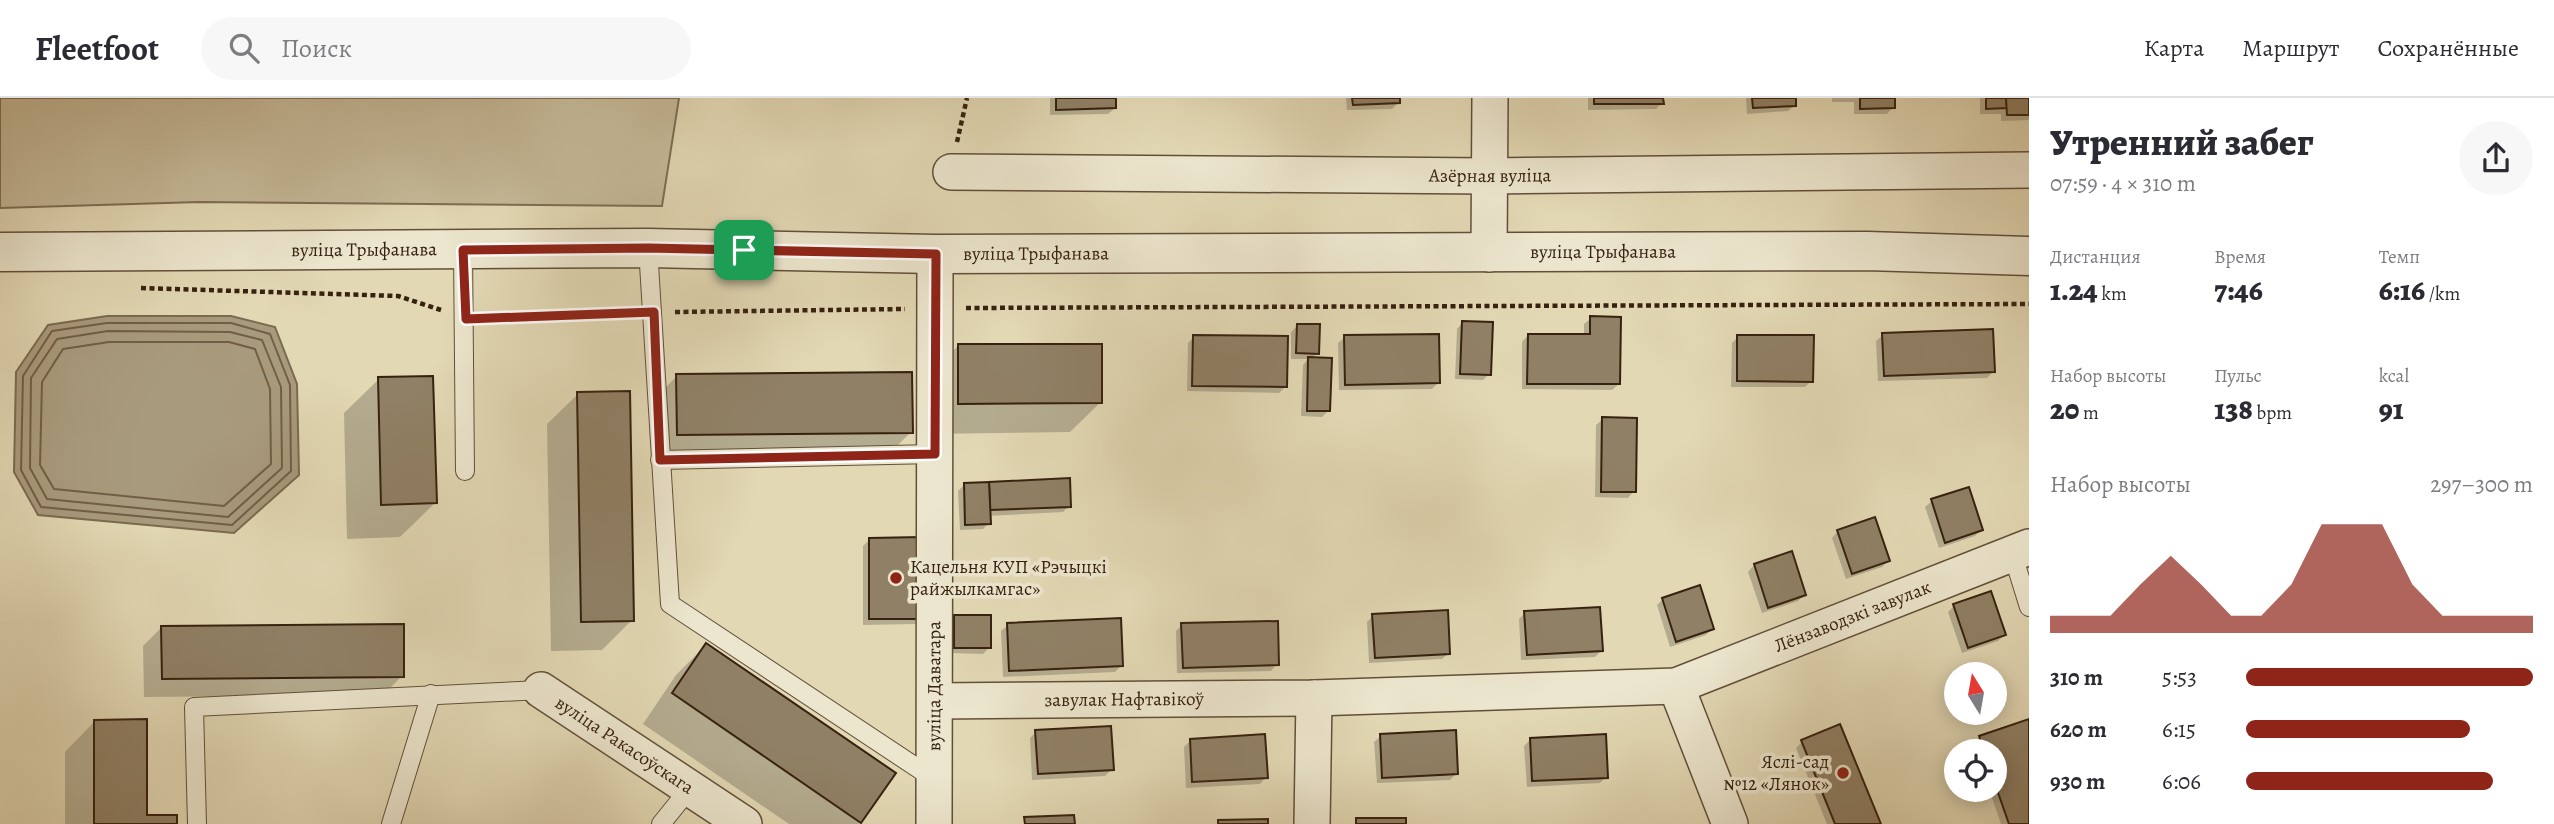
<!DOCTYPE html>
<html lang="ru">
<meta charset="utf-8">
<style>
:root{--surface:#fff;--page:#f7f7f7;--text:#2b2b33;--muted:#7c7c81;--line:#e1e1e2;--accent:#8f2418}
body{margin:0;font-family:Alegreya,serif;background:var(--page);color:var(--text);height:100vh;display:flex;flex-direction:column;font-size:26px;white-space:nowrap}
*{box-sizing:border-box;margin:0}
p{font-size:23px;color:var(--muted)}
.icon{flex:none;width:38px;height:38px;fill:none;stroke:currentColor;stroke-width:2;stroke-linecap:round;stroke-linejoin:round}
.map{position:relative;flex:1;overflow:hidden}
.details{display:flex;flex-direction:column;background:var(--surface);width:525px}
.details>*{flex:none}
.needle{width:46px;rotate:349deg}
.fabs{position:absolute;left:1944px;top:564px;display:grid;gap:14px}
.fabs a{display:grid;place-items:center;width:63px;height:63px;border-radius:50%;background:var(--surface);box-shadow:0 4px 18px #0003;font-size:35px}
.pin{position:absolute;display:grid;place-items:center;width:60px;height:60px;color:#fff;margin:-30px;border-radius:14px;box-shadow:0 4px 10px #0006}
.round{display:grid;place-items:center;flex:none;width:74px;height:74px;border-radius:37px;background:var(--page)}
.head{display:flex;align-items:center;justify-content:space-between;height:119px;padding:0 21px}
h1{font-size:38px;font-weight:800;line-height:52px}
.figures{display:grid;grid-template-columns:repeat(3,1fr);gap:10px;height:119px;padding:7px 21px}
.figures div{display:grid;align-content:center}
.figures b{font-size:30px;font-weight:800}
.figures small{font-size:19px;font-weight:400}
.figures p{font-size:19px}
.chart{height:196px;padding:14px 21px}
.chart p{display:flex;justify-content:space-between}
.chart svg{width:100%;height:126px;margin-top:7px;fill:var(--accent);opacity:.7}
ul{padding:0 21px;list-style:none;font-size:23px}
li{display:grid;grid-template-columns:112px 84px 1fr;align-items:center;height:52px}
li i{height:18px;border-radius:9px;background:var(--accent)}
header{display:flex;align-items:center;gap:42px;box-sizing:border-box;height:98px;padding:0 35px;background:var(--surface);border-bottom:2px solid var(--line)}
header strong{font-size:33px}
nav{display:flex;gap:38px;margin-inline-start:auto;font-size:24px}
.search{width:490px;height:63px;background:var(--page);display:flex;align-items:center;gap:18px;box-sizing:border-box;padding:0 24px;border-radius:38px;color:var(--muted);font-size:26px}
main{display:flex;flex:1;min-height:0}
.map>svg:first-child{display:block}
.green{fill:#c5b998;stroke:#7e6d54;stroke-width:2}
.water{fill:#a89a7c;stroke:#7b6a51;stroke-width:2}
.shadow{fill:#0003}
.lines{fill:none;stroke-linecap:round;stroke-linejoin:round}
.shore{stroke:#705e46;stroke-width:2}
.building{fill:#908065;stroke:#372110;stroke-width:2}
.service-casing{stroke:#624f39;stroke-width:20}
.minor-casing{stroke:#624f39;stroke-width:38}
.tertiary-casing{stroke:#624f39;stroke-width:41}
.path{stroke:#372110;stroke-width:4.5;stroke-dasharray:5 3.5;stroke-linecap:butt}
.service{stroke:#ece6ce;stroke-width:18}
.minor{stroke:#ece6ce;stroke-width:35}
.tertiary{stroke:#ece6ce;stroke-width:38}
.route-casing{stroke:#fff;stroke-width:14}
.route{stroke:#8f2418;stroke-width:9}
.poi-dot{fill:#8f2418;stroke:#ece6ce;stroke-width:2.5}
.labels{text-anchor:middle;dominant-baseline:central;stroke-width:7;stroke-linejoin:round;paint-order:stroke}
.street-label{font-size:19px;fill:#372110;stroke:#ece6ce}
.poi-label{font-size:19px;fill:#372110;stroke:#ece6ce;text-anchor:start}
</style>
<header>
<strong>Fleetfoot</strong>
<div class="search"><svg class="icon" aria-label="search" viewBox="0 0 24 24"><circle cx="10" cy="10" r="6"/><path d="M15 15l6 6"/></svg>Поиск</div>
<nav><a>Карта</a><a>Маршрут</a><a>Сохранённые</a></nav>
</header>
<main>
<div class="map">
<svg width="2029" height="726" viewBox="0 0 2029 726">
<rect width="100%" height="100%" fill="#e2d8b4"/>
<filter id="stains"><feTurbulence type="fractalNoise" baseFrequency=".00286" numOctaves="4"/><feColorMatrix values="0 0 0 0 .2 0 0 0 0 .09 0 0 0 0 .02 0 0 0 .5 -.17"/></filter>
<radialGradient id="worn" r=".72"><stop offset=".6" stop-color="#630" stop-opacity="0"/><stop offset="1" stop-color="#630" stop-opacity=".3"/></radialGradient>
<polygon class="green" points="0,0 679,0 662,108 199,104 0,110"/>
<polygon class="water" points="107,218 231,218 275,229 297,286 299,377 234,435 38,417 14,374 16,274 48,227"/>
<g class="shadow">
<polygon points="1050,0 1114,0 1115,10 1108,16 1050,17"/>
<polygon points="1326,0 1398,0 1398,5 1392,11 1347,12 1346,0"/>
<polygon points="1588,0 1662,0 1662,5 1656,11 1588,12"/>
<polygon points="1746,0 1794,0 1795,7 1788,13 1747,16"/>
<polygon points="1832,0 1893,0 1893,9 1887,16 1854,16 1854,4 1832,4"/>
<polygon points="1980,0 2029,0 2029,22 2001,23 2001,16 1980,16"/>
<polygon points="1591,220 1619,286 1612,292 1522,291 1522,244 1528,237 1584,238 1584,226"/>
<polygon points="1463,224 1489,276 1483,282 1455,281 1457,231"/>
<polygon points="1297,228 1317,255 1312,261 1329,312 1322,319 1301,318 1303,267 1308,261 1291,261 1291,234"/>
<polygon points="1883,237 1993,274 1987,280 1878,283 1876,243"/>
<polygon points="1194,239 1285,289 1279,295 1187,293 1188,245"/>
<polygon points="1345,239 1438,285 1432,291 1339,292 1338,245"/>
<polygon points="1738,239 1811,283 1805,289 1731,289 1732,245"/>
<polygon points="958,248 1101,304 1070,334 929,336 928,278"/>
<polygon points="677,278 911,334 892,353 659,355 658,297"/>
<polygon points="379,281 435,405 400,439 347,441 344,315"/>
<polygon points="578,296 632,522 602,552 551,553 547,326"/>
<polygon points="1603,321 1634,393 1628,400 1595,399 1596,327"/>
<polygon points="964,387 1069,408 1063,414 988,418 989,425 983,431 960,432 958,393"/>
<polygon points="1968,391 1981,432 1975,438 1939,450 1925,409 1932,403"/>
<polygon points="1838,433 1888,463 1882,469 1846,481 1832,440"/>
<polygon points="869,442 921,520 915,526 863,527 863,448"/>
<polygon points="1754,467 1804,497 1798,503 1762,515 1748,474"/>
<polygon points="1663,501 1712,531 1706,537 1670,549 1657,507"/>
<polygon points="1954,508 2004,537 1998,543 1962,555 1948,514"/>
<polygon points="1525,515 1601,553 1595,559 1521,562 1519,521"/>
<polygon points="955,518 989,550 983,556 949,555 949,525"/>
<polygon points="1373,518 1449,555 1442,561 1369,565 1367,524"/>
<polygon points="1008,527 1121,568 1115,574 1003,579 1001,533"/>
<polygon points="1182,527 1277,566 1271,573 1177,575 1176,533"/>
<polygon points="162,529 402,578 383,597 144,599 143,548"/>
<polygon points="706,547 860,724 858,726 789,726 643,626 676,577"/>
<polygon points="2029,622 2029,726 2001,726 1989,691 1995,691 1995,653 1976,653 1973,646 1980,639"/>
<polygon points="95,623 146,718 175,726 65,726 65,654"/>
<polygon points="1036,634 1112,671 1105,678 1032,682 1030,640"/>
<polygon points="1381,638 1456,676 1450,682 1377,685 1374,644"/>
<polygon points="1531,641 1606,679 1600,685 1527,689 1524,648"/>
<polygon points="1191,642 1266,679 1260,686 1186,690 1184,649"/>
<polygon points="1802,644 1879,726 1827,726 1796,650"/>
</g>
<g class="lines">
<g class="shore">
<polygon points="107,225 231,225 270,236 290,287 291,373 232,427 41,409 21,372 23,278 52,233"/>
<polygon points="108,233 230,234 262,242 281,289 282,370 228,419 47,401 30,370 31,280 57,241"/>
<polygon points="109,244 229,244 255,251 270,291 271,366 224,408 54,391 40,367 42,284 63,251"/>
</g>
</g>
<g class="building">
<polygon points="1056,0 1116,0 1116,10 1056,12"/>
<polygon points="1352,0 1400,0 1400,5 1353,7"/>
<polygon points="1594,0 1663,0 1664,6 1594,6"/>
<polygon points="1752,0 1796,0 1796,8 1753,10"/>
<polygon points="1860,0 1895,0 1895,10 1860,11"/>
<polygon points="1986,0 2006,0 2007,10 1986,11"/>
<polygon points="2006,0 2029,0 2029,17 2007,17"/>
<polygon points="1590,218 1621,219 1620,286 1527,286 1528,236 1590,236"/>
<polygon points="1462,223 1493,224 1491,277 1460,276"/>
<polygon points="1297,226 1320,226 1319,256 1296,255"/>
<polygon points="1993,231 1995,274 1884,278 1882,235"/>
<polygon points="1439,236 1440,285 1345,287 1344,237"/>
<polygon points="1193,237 1288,238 1287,289 1192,288"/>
<polygon points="1737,237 1814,237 1813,284 1737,283"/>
<polygon points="958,246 1102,246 1102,305 958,306"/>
<polygon points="1308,259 1332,260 1330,313 1307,313"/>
<polygon points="912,274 913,335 677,337 676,276"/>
<polygon points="433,278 437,405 381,407 378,279"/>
<polygon points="630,293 634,523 581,524 577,294"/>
<polygon points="1602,319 1637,320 1636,394 1601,394"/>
<polygon points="1070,380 1071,409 990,412 989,384"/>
<polygon points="989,384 991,426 965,427 964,385"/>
<polygon points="1969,389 1983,432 1945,445 1931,401"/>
<polygon points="1875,419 1890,463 1852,476 1837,432"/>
<polygon points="922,439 923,521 869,521 869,440"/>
<polygon points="1792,453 1806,497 1768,510 1754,466"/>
<polygon points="1700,487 1714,531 1676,544 1662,500"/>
<polygon points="1991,493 2006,537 1968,550 1953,506"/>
<polygon points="1600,509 1603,553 1527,557 1524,513"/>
<polygon points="1448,512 1450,556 1375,560 1372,516"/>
<rect x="954" y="517" width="37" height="33"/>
<polygon points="1121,520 1123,568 1009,573 1007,525"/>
<polygon points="1278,523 1279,567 1183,570 1181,525"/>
<polygon points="404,526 404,579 162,581 161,528"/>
<polygon points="706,545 896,675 861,725 672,595"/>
<polygon points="147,621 147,717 177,717 177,726 94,726 94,622"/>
<polygon points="2029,621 2029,726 2009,726 1995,686 1995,653 1984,653 1979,638"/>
<polygon points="1840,626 1881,726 1835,726 1801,642"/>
<polygon points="1111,628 1114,672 1038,676 1035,632"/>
<polygon points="1456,632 1458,676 1382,680 1380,636"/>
<polygon points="1265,636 1268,680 1192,684 1190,641"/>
<polygon points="1606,636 1608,680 1532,683 1530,640"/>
<polygon points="1074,717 1075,726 1025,726 1024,719"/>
<rect x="1356" y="720" width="50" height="6"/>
<polygon points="1268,721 1268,726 1218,726 1218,722"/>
</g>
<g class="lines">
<g class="service-casing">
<g id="service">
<polyline points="648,150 670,506 934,681"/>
<polyline points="463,152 465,373"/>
<polyline points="660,362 935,356"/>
<polyline points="2012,454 2029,509"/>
<polyline points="197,726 194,609 541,592"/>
<polyline points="391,726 431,596"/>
<polyline points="661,726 690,690"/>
</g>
</g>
<g class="minor-casing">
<g id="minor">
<path id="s1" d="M951,74L1489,78L2029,72"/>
<polyline points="1489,156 1490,0"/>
<polyline points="1676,588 1730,726"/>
<path id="s2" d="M541,592L744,726"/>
<path id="s3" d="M935,603L1314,600L1676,588L2029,449"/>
<path id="s4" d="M934,726L935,156"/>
<polyline points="1312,726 1314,600"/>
</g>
</g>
<g class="tertiary-casing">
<g id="tertiary">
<path id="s5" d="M0,154L648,150L935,156L1867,153L2029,158"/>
</g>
</g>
<g class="path">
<polyline points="957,44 967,0"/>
<polyline points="141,190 398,198 441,212"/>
<polyline points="966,210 2029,206"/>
<polyline points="675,214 905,211"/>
<polyline points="487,220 628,215"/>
</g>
<use href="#service" class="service"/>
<use href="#minor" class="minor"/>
<use href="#tertiary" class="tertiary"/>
</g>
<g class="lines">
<g class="route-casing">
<polygon id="route" points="648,150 936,156 935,356 660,362 654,214 466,221 463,152"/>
</g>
<use href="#route" class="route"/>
</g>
<g class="poi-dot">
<circle cx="896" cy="480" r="7"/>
<circle cx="1843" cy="675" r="7"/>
</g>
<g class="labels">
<g class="street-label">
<text stroke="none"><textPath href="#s1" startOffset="539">Азёрная вуліца</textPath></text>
<text stroke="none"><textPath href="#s5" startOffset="364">вуліца Трыфанава</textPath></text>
<text stroke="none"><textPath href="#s5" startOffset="1603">вуліца Трыфанава</textPath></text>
<text stroke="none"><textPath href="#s5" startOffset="1036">вуліца Трыфанава</textPath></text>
<text stroke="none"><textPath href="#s3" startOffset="931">Лёнзаводзкі завулак</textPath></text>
<text stroke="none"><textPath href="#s4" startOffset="138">вуліца Даватара</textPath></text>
<text stroke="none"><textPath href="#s3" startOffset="189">завулак Нафтавікоў</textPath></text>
<text stroke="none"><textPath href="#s2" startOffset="100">вуліца Ракасоўскага</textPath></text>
</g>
<g class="poi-label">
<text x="910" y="469">Кацельня КУП «Рэчыцкі<tspan x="910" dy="22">райжылкамгас»</tspan></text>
<text x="1829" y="664" text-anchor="end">Яслі-сад<tspan x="1829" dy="22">№12 «Лянок»</tspan></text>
</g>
</g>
<rect width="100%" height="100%" filter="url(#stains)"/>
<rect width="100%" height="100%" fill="url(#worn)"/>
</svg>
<div class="fabs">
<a><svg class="needle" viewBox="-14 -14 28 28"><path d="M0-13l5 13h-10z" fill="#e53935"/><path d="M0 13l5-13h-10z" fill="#7c7c81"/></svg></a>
<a><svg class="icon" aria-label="locate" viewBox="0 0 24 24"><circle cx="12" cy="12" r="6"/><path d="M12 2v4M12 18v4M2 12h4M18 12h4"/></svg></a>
</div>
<div class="pin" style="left:744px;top:152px;background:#1e9e55"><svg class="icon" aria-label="arrive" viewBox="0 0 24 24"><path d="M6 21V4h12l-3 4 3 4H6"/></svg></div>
</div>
<section class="details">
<div class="head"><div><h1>Утренний забег</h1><p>07:59 · 4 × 310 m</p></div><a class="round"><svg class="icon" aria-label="share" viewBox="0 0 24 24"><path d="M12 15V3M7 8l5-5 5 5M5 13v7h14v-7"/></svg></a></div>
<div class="figures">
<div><p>Дистанция</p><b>1.24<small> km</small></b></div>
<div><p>Время</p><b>7:46</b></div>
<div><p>Темп</p><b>6:16<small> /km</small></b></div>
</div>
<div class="figures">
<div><p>Набор высоты</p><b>20<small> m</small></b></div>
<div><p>Пульс</p><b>138<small> bpm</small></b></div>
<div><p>kcal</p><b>91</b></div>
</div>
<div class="chart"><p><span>Набор высоты</span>297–300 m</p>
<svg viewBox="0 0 160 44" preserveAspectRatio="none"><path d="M0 44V38L10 38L20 38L30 27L40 17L50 27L60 38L70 38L80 27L90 6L100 6L110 6L120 27L130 38L140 38L150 38L160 38V44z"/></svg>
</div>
<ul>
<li><b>310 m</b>5:53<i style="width:100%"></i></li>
<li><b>620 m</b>6:15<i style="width:78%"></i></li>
<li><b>930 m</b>6:06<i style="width:86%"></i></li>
</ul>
</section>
</main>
